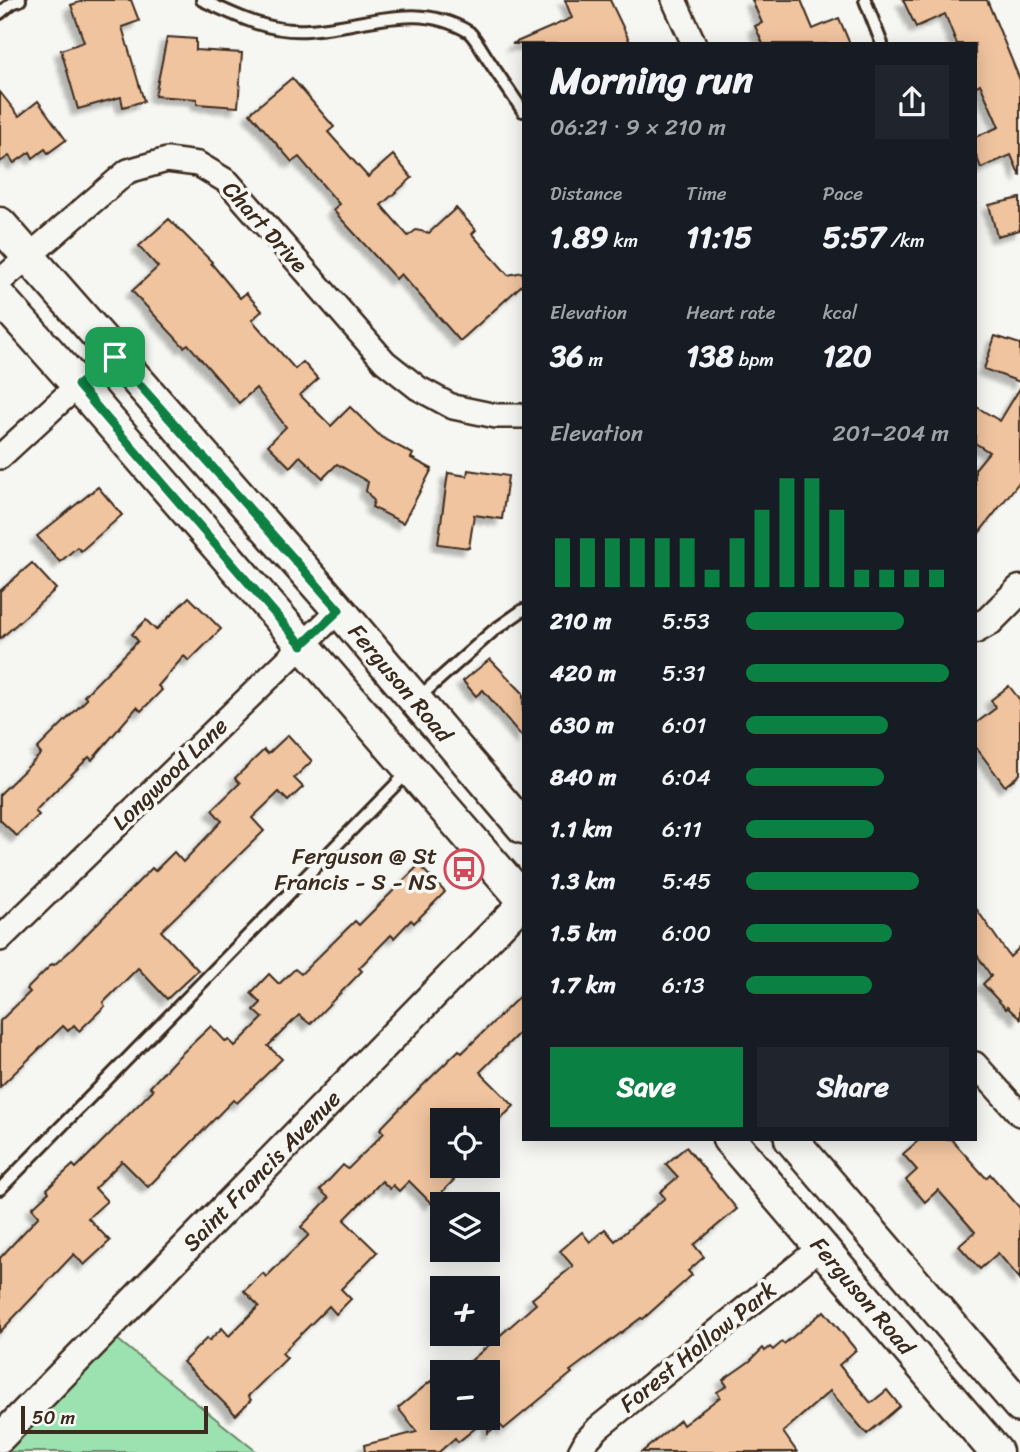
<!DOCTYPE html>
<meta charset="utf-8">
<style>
:root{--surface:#171b24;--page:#20242c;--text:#f1f3f6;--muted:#9ea1a6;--accent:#0b8043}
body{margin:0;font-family:Sriracha,sans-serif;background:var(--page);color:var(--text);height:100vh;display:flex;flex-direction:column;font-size:26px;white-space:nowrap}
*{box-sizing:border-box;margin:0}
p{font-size:23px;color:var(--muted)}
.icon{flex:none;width:38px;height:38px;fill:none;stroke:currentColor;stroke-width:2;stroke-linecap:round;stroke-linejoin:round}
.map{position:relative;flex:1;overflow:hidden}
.sheet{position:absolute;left:522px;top:42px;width:455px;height:1099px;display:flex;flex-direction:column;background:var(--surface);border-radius:0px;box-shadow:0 4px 18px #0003}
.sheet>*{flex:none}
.buttons{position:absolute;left:430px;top:1108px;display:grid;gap:14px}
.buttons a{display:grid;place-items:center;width:70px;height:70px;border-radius:0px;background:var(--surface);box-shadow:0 4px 18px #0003;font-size:35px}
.scale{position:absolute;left:21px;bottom:18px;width:187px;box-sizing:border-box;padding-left:7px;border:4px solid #3b2a1e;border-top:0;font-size:19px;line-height:24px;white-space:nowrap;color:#3b2a1e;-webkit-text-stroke:5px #f6f6f2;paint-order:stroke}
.pin{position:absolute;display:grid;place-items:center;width:60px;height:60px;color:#fff;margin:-30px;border-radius:14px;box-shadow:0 4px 10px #0006}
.round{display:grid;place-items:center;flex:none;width:74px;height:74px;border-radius:0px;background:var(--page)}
.summary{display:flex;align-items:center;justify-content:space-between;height:119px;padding:0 28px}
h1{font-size:38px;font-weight:700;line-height:52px}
.stats{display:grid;grid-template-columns:repeat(3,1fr);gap:10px;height:119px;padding:7px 28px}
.stats div{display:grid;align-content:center}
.stats b{font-size:30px;font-weight:700}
.stats small{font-size:19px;font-weight:400}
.stats p{font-size:19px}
.chart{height:196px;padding:14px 28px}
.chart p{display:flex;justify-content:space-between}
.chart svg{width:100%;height:126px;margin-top:7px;stroke:var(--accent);stroke-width:6}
.primary-button{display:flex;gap:14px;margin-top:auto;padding:14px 28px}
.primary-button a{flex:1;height:80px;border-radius:0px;background:var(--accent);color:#fff;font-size:28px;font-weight:700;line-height:80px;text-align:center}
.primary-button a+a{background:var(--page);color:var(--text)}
ul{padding:0 28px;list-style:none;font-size:23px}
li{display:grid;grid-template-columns:112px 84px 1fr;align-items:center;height:52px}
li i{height:18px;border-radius:9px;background:var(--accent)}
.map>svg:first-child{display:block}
.green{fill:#9ce2b0;stroke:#6c8667;stroke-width:2}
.building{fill:#f0c49f;stroke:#3b2a1e;stroke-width:2;filter:url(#shadow)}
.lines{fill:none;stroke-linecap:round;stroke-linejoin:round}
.service-casing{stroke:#3b2a1e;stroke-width:16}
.minor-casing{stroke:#3b2a1e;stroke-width:28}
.tertiary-casing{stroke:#3b2a1e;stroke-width:33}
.secondary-casing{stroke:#3b2a1e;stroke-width:37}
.service{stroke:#f6f6f2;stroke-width:10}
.minor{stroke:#f6f6f2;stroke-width:23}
.tertiary{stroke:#f6f6f2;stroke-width:28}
.secondary{stroke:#f6f6f2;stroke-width:32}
.route-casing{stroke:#fff;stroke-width:14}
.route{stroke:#0b8043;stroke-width:9}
.labels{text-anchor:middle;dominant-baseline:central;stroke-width:7;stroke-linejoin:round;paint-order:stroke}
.street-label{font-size:23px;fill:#3b2a1e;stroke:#f6f6f2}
.poi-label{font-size:23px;fill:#3b2a1e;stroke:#f6f6f2;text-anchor:end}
</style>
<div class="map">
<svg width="1020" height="1452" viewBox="0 0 1020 1452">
<defs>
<filter id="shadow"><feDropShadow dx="-6" dy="6" stdDeviation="2" flood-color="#0004"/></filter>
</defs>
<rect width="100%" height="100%" fill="#f6f6f2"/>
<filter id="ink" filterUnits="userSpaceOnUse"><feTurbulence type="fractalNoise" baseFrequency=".0143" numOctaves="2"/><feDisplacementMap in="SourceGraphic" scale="14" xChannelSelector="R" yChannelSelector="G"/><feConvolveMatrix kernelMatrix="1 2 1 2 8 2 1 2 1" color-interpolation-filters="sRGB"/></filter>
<g filter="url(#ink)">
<polygon class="green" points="112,1335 257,1452 0,1452"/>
<g class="building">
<polygon points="86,0 131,0 139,21 122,27 144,101 123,107 121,97 78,109 61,50 84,42 71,5"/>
<polygon points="565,0 610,0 631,44 512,44 572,18"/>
<polygon points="752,0 801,0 813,29 839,18 850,44 763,44 755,26 762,23"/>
<polygon points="903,0 987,0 1020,80 1020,176 1011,155 981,168 975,152 975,137 999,127 980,84 975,87 975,44 957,44 945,14 916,27"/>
<polygon points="167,37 196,39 196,50 242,53 238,107 197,104 197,99 155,96"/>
<polygon points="292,78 334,127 328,132 368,177 393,155 412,178 381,205 408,236 416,230 429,233 456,208 476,230 472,234 508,275 523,272 523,284 460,341 401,274 396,279 355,234 333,210 339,204 299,157 292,162 250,113"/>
<polygon points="0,92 19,116 38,101 66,140 48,153 45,149 33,158 30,152 14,163 9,156 0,162"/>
<polygon points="1020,198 1020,230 997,236 989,205"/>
<polygon points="169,219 212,262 211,263 240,298 246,293 262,311 252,320 295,369 303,362 318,379 300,395 331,426 350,407 381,437 413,454 411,458 432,469 403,523 372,507 374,501 366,491 368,482 337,464 323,478 300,456 290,467 268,445 286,427 256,388 239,403 188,344 184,347 132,291 158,267 139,246"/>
<polygon points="995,336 1020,344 1020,382 984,369"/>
<polygon points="1020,388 1020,481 975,538 975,469 989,452 975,443 975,406 1000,421"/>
<polygon points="468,470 508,476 502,519 474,515 469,548 438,544 448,473 467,476"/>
<polygon points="98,487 122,515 81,551 77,547 60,562 37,536"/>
<polygon points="32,563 56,589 0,639 0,591"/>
<polygon points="189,597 221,629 189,661 184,656 158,686 162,690 141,711 137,707 92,760 89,757 35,811 39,815 17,836 0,820 0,794 41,754 37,749 87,699 84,696 138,641 132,634 146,620 156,630"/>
<polygon points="490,659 523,693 523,738 483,690 476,696 463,681"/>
<polygon points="1009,686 1020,700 1020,774 1005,786 975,746 975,724 996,708 991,700"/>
<polygon points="288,735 312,761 294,778 303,787 288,801 279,792 252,818 264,831 161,931 198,970 167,999 138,968 103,1003 105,1006 79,1031 74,1025 68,1031 63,1026 0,1087 0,1021 30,992 27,989 52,964 54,965 70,951 152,868 155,871 174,852 183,862 222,821 212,810 240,783 235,778 264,750 268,754"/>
<polygon points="419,865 445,892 414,923 411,920 394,938 391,935 359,968 362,971 310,1024 299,1015 268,1046 282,1059 237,1103 233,1100 148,1187 122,1161 95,1188 107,1201 88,1218 110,1241 84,1265 74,1254 0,1332 0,1258 39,1216 32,1208 49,1192 47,1189 73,1165 76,1168 153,1090 150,1087 174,1061 211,1026 226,1042 229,1040 235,1046 263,1018 254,1010 261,1003 251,993 269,974 279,984 295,969 301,974 355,921 359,925"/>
<polygon points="975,907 1010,957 1020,947 1020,1019 1007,1007 1006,1009 983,984 991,976 975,952"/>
<polygon points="523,993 523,1029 480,1072 514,1106 497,1122 495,1120 443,1120 443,1169 454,1180 431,1203 409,1181 399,1191 393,1185 390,1189 382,1181 344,1220 377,1252 341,1289 351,1299 336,1314 329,1306 282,1353 287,1358 248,1396 251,1400 236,1415 183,1362 207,1338 209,1341 222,1328 229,1336 259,1306 244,1291 263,1273 266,1277 309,1235 301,1227 329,1198 320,1190 343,1165 348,1169 384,1133 380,1129 408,1100 459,1050 462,1053"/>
<polygon points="920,1139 951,1139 986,1178 990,1174 1020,1208 1020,1279 998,1253 980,1269 959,1246 975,1232 938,1190 925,1202 906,1180 917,1170 903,1154"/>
<polygon points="686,1147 737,1209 694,1245 704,1257 688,1271 692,1275 643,1319 641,1318 570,1371 572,1373 504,1429 499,1424 488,1433 488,1372 458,1372 536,1304 532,1299 573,1266 560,1251 582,1232 590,1242 605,1229 615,1241 665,1198 660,1192 678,1177 666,1164"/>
<polygon points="824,1311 856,1350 839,1365 871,1403 887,1390 900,1406 867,1434 830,1391 783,1432 797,1452 642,1452 680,1420 683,1425 720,1397 717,1392 727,1386 723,1380 750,1361 763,1348 765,1351 770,1347 773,1350 782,1342 784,1344"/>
<polygon points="431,1381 443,1395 443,1418 488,1418 458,1442 455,1438 439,1452 365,1452 364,1445 417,1432 398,1408"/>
</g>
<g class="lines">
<g class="service-casing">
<g id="service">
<path d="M202,0C236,16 270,33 308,30C368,26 416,0 469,32C476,39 482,50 487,58C499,76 511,93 523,111"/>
<polyline points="865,0 882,44"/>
<polyline points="0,13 12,3 20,0"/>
<polyline points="418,698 493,631 523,610"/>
<polyline points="0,1189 408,772"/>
</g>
</g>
<g class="minor-casing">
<g id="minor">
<polyline points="674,0 694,44"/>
<polyline points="0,281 128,171 167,160 198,164 228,182 385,362 418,388 453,407 496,416 523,416"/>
<polyline points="0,457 78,385 115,357"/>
<polyline points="0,939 339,610"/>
<polyline points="975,1064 1020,1114"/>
<polyline points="580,1452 586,1441 598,1428 821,1247"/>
</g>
</g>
<g class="tertiary-casing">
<g id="tertiary">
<polyline points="975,629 989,621 1020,590"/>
<path id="s1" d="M0,1438L523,903"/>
</g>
</g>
<g class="secondary-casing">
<g id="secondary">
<path id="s2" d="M0,224L339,610L523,827"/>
<polyline points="0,298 78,385 523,899"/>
<path id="s3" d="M729,1139L996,1452"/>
<polyline points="791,1139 1020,1406"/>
</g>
</g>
<use href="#service" class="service"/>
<use href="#minor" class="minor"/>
<use href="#tertiary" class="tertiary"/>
<use href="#secondary" class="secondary"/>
</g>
</g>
<g class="lines" filter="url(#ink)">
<g class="route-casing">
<polygon id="route" points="115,357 339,610 302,645 78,385"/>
</g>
<use href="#route" class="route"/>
</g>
<defs>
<g id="bus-ring" transform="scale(2.0125)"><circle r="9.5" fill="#f6f6f2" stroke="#d1495b" stroke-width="1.5"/><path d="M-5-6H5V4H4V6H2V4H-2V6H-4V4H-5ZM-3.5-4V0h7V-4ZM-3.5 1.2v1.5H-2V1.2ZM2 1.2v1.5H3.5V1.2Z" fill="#d1495b"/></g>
</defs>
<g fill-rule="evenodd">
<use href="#bus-ring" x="464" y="869"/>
</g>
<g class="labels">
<g class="street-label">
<text transform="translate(265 227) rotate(48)">Chart Drive</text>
<text stroke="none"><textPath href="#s2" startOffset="609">Ferguson Road</textPath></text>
<text transform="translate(170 774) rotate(-44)">Longwood Lane</text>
<text stroke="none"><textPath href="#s1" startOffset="374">Saint Francis Avenue</textPath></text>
<text stroke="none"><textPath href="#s3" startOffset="206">Ferguson Road</textPath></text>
<text transform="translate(698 1347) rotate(-39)">Forest Hollow Park</text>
</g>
<g class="poi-label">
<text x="437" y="856">Ferguson @ St<tspan x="437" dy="26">Francis - S - NS</tspan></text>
</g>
</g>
</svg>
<div class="buttons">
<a><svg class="icon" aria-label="locate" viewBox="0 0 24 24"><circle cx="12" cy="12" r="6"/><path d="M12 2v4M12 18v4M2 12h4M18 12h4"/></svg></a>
<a><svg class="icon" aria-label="layers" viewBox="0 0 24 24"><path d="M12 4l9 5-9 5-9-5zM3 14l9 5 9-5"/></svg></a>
<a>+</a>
<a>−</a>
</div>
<div class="scale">50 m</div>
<div class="pin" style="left:115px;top:357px;background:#1e9e55"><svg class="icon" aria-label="arrive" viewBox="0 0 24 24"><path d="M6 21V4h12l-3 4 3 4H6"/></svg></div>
<section class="sheet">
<div class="summary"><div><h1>Morning run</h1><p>06:21 · 9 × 210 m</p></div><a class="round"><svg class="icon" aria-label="share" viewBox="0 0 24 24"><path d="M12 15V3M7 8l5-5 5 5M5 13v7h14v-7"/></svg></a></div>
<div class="stats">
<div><p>Distance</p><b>1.89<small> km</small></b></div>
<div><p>Time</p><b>11:15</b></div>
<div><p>Pace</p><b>5:57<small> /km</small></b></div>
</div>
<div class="stats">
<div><p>Elevation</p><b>36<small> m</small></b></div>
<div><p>Heart rate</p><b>138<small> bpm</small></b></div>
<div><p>kcal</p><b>120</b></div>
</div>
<div class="chart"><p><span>Elevation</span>201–204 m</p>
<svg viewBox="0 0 160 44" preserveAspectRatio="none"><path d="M5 44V27M15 44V27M25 44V27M35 44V27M45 44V27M55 44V27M65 44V38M75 44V27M85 44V17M95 44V6M105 44V6M115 44V17M125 44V38M135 44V38M145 44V38M155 44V38"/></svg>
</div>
<ul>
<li><b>210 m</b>5:53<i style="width:78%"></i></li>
<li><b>420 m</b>5:31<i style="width:100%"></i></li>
<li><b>630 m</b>6:01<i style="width:70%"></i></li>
<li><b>840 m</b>6:04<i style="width:68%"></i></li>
<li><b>1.1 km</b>6:11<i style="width:63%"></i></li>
<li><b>1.3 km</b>5:45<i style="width:85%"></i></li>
<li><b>1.5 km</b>6:00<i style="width:72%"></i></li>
<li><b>1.7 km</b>6:13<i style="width:62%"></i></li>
</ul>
<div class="primary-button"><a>Save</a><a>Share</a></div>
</section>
</div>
